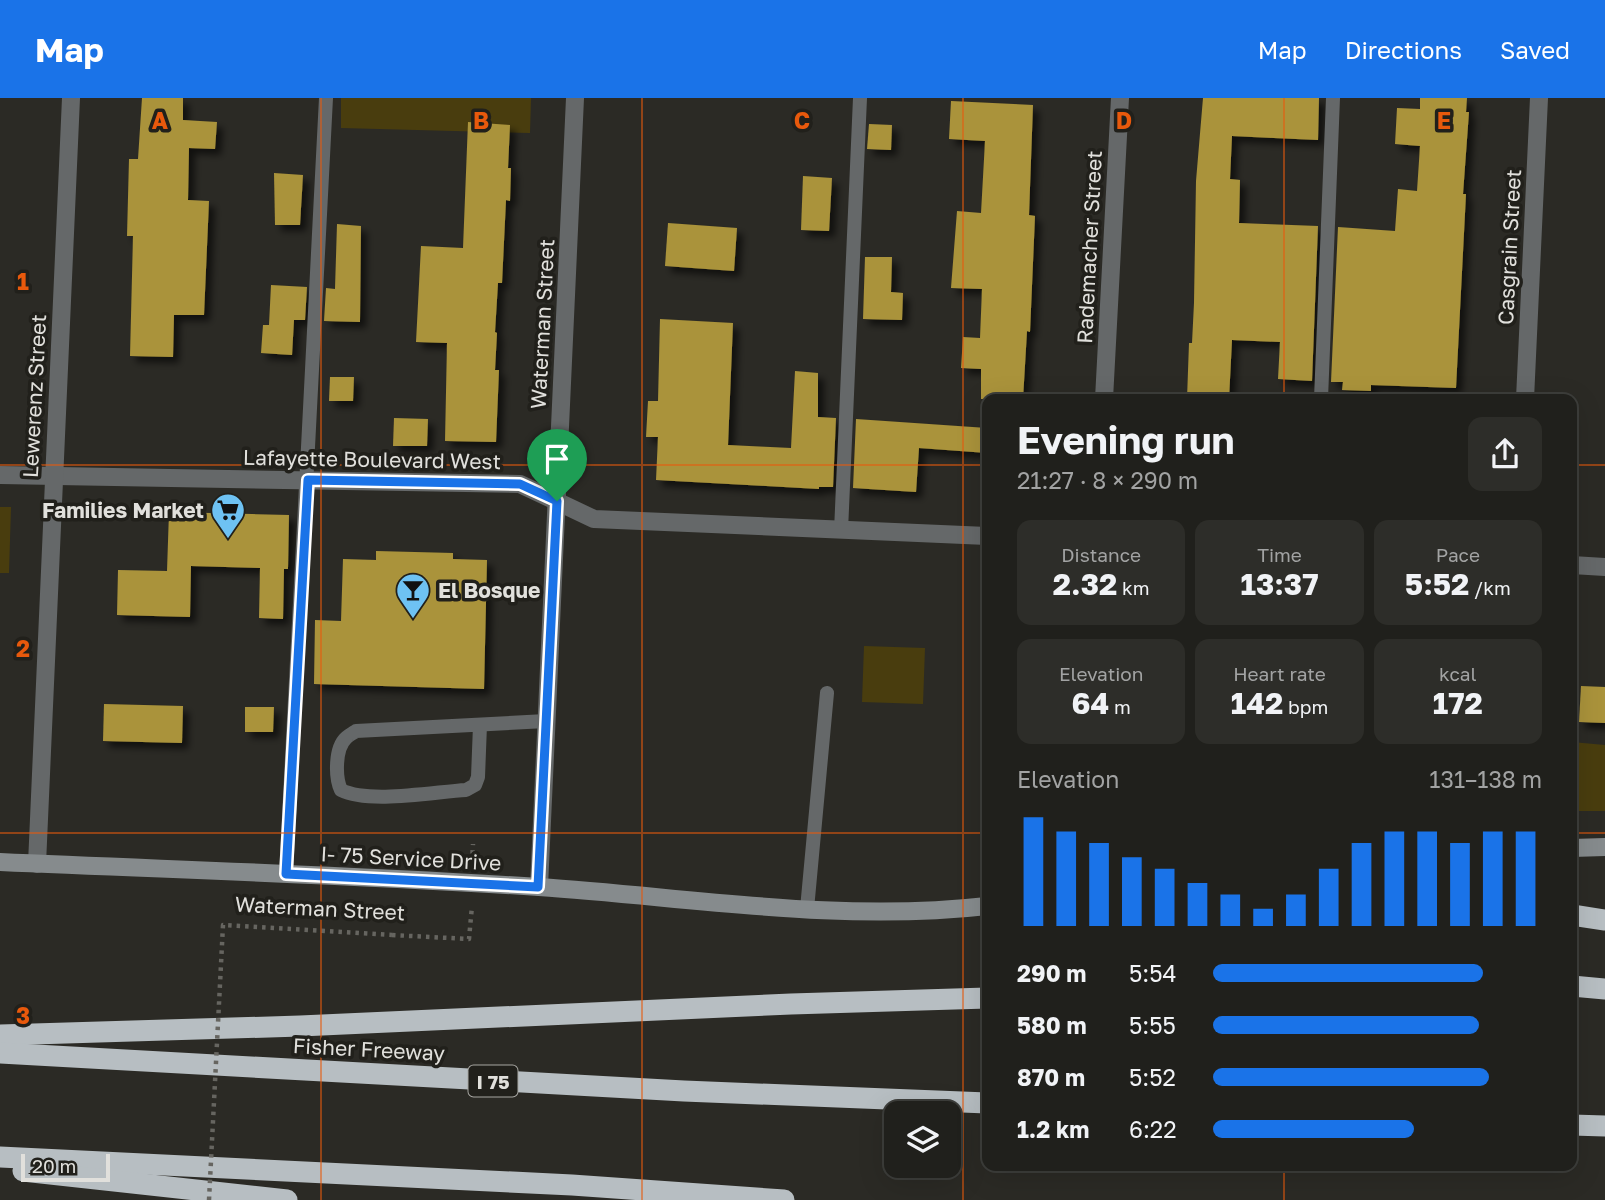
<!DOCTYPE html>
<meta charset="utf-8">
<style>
:root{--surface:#20201c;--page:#2d2d29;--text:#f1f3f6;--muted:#a2a3a3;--line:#3d3e3b;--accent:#1a73e8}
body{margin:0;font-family:"Golos Text",sans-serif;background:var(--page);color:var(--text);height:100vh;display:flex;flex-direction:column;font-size:26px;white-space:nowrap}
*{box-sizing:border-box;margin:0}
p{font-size:23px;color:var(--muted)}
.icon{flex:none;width:38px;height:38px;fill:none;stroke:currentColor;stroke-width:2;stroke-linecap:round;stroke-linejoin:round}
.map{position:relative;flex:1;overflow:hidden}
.side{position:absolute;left:982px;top:296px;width:595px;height:777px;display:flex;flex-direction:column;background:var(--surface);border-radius:14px;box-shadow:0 7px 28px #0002,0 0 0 2px var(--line)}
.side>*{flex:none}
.fabs{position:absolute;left:884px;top:1003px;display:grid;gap:14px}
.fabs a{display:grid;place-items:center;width:77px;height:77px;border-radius:14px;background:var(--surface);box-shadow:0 7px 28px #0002,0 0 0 2px var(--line);font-size:35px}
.scale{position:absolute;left:21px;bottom:18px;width:89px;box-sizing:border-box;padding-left:7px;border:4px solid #e1e0dc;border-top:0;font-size:19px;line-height:24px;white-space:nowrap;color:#e1e0dc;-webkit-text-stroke:5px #21201b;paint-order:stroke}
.pin{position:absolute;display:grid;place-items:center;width:60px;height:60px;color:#fff;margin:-72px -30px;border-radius:50% 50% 50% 0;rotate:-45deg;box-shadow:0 0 7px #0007}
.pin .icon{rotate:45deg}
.round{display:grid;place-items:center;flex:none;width:74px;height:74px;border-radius:14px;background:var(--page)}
.overview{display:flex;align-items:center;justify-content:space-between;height:119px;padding:0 35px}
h1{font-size:38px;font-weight:700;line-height:52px}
.metrics{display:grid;grid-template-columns:repeat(3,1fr);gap:10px;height:119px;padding:7px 35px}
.metrics div{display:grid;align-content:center;border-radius:14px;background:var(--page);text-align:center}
.metrics b{font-size:30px;font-weight:700}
.metrics small{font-size:19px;font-weight:400}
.metrics p{font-size:19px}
.chart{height:196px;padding:14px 35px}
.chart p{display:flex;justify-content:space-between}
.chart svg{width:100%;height:126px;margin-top:7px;stroke:var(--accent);stroke-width:6}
ul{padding:0 35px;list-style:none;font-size:23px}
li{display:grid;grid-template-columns:112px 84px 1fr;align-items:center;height:52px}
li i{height:18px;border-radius:9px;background:var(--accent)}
header{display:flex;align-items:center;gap:42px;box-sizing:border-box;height:98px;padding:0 35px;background:var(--accent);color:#fff}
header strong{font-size:33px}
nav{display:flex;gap:38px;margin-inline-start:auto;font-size:24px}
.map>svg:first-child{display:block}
.green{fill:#493d0e}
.building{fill:#aa933b;filter:url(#shadow)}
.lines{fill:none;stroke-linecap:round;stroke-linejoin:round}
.path{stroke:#666560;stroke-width:4.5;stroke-dasharray:3.5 5;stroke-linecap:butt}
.service{stroke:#656869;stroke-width:14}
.minor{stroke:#656869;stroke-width:18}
.secondary{stroke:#868b8d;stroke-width:18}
.motorway{stroke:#b7bec2;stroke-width:21}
.path-bridge{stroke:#666560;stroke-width:4.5;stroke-dasharray:3.5 5;stroke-linecap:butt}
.route-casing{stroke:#fff;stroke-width:14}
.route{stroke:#1a73e8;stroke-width:9}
.grid{fill:none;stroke:#e8590c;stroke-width:2;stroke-opacity:0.55}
.labels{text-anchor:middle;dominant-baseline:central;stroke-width:7;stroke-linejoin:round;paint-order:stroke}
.shield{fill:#21201b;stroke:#a7a6a2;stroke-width:2}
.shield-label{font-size:19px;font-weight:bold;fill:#e1e0dc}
.street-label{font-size:21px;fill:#e1e0dc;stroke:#21201b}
.poi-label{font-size:21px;font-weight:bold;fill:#e1e0dc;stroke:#21201b;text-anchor:end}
.grid-label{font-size:23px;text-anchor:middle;font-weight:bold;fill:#e8590c;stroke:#21201b;stroke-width:7;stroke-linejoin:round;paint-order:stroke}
</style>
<header>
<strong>Map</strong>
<nav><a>Map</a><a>Directions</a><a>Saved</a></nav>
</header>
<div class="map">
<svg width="1605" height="1102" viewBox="0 0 1605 1102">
<defs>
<filter id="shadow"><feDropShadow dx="6" dy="6" stdDeviation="3.5" flood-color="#0009"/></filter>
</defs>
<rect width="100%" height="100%" fill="#2b2a25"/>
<g class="green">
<polygon points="341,0 531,0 530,35 341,30"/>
<polygon points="0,409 11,409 9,475 0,475"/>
<polygon points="864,548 925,550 923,606 862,604"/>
<polygon points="1572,644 1605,647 1605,713 1572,713"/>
</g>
<g class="building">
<polygon points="142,0 183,0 183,22 217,24 215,51 189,50 188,102 209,103 204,217 174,217 173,259 130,258 133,138 127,138 129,61 138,61"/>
<polygon points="1203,0 1319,0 1318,42 1232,38 1230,81 1240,82 1239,125 1318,128 1312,283 1278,281 1280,244 1232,242 1229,301 1187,301 1189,245 1192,245 1194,205 1196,83"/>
<polygon points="1420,0 1467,0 1466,14 1469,14 1463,96 1466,96 1456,290 1371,287 1371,293 1342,292 1343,284 1331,284 1338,129 1395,133 1398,91 1417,93 1420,48 1395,46 1397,10 1420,11"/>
<polygon points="951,3 1033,7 1029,117 1035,118 1030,234 1027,233 1023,301 981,301 981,271 961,270 963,239 980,240 982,191 951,190 957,113 981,115 985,43 949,41"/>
<polygon points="468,24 510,27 508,70 511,70 510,103 506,102 502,185 498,185 495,234 497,235 495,272 499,272 496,344 445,343 447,245 416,244 421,148 463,150"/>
<polygon points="869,26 892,27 891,52 867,51"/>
<polygon points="274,75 303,77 300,127 275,127"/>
<polygon points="803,78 832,80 829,133 801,132"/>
<polygon points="668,125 737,130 734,173 665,168"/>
<polygon points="337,126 361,128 360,224 324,223 326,190 335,191"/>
<polygon points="865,159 892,159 891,194 903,195 902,222 863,221"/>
<polygon points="271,187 307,189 305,222 294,222 292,257 261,255 263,227 269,227"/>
<polygon points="660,221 733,225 728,347 791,350 795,273 818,275 818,319 836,320 833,389 819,389 819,391 656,382 658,339 646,339 648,303 658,303"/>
<polygon points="330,279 354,279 353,303 329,303"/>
<polygon points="394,320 428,321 427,348 393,348"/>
<polygon points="856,321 987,330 987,355 919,350 916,394 853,390"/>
<polygon points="169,414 289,417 288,471 284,471 283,521 259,520 260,470 191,468 190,519 117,517 118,472 167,473"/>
<polygon points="376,453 453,455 453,461 487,462 484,591 314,586 315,522 341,523 343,461 376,462"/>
<polygon points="1581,588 1605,589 1605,625 1579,624"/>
<polygon points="104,606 183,608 182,645 103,643"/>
<polygon points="245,609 274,609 273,634 245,634"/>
</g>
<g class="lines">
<g class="path">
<polyline points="472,764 473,746"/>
<polyline points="392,837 469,841 472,808"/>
</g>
<g class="service">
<polyline points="1321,301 1333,0"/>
<polyline points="841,433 860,0"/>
<path d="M480,627L478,679L475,687L466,692C433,694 369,706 341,692C335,679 335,650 346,640C346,639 355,634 356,633L546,623"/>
<polyline points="286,776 326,0"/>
<polyline points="807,811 827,595"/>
</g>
<g class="minor">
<polyline points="1104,301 1120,0"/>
<polyline points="1525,301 1539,0"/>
<polyline points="0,377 520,386 594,421 987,438"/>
<polyline points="1572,467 1605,469"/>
<polyline points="37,766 71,0"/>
<polyline points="539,789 575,0"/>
</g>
<g class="secondary">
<polyline points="1572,750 1605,749"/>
<path d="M0,764C180,772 359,777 539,789C688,799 838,825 987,808"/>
</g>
<g class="motorway">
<polyline points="1572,817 1605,822"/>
<polyline points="1572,888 1605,891"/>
<polyline points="0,937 300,928 791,906 987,900"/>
<polyline points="0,955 684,993 987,1005"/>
<polyline points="1572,1027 1605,1028"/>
<polyline points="0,1059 572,1087 784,1102"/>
<polyline points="23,1073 287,1102"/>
</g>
<polyline class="path-bridge" points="209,1102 223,827 392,837"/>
</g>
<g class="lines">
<g class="route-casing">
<polygon id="route" points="308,382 520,386 557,403 538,789 286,776"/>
</g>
<use href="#route" class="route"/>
</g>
<path class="grid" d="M321,0V1102M642,0V1102M963,0V1102M1284,0V301M0,367H987M1572,367H1605M0,735H987M1572,735H1605M1284,1068V1102"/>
<defs>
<g id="supermarket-pin" transform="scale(1.75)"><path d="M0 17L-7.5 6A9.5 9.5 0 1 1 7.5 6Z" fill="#6ec2f3" stroke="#21201b"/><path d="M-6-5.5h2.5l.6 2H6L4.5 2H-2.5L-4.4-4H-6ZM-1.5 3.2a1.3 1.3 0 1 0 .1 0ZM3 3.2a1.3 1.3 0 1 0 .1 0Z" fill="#111"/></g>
<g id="bar-pin" transform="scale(1.75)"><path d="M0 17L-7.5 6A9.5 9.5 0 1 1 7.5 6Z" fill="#6ec2f3" stroke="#21201b"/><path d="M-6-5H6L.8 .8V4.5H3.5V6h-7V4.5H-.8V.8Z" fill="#111"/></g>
</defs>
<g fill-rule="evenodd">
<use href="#supermarket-pin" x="228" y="412"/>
<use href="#bar-pin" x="413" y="492"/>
</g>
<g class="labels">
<rect class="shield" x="468.5" y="967.5" width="49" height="31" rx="5"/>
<g class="shield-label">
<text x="493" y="983">I 75</text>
</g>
<g class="street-label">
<text transform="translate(1089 149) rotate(-87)">Rademacher Street</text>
<text transform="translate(1509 149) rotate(-87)">Casgrain Street</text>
<text transform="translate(542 226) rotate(-87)">Waterman Street</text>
<text transform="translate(34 298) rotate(-87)">Lewerenz Street</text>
<text transform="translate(372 361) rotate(1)">Lafayette Boulevard West</text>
<text transform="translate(411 760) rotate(3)">I- 75 Service Drive</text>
<text transform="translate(320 810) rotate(3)">Waterman Street</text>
<text transform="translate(369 951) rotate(3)">Fisher Freeway</text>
</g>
<g class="poi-label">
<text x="204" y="412">Families Market</text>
<text x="438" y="492" text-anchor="start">El Bosque</text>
</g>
</g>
<g class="grid-label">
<text x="160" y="31">A</text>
<text x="481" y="31">B</text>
<text x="802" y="31">C</text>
<text x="1124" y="31">D</text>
<text x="1444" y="31">E</text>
<text x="23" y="192">1</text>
<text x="23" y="559">2</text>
<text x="23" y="926">3</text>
</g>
</svg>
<div class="fabs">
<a><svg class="icon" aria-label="layers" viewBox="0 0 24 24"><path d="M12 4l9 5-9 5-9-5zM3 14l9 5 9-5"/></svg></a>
</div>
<div class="scale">20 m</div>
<div class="pin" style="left:557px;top:403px;background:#1e9e55"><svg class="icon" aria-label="arrive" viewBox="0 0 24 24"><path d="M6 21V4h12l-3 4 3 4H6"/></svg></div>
<section class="side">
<div class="overview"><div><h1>Evening run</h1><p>21:27 · 8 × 290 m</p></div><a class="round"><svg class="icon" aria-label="share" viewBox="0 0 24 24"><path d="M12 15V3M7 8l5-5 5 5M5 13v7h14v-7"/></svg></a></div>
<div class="metrics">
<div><p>Distance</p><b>2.32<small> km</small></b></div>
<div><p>Time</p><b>13:37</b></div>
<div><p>Pace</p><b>5:52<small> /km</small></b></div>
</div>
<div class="metrics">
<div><p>Elevation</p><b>64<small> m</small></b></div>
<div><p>Heart rate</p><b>142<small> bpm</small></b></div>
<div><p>kcal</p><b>172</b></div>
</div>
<div class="chart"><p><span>Elevation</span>131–138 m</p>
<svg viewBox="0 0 160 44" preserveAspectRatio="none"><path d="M5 44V6M15 44V11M25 44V15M35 44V20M45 44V24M55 44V29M65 44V33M75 44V38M85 44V33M95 44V24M105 44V15M115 44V11M125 44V11M135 44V15M145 44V11M155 44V11"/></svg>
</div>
<ul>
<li><b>290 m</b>5:54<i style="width:82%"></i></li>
<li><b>580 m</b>5:55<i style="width:81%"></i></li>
<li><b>870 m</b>5:52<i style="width:84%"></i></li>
<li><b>1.2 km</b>6:22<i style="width:61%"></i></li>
</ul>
</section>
</div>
